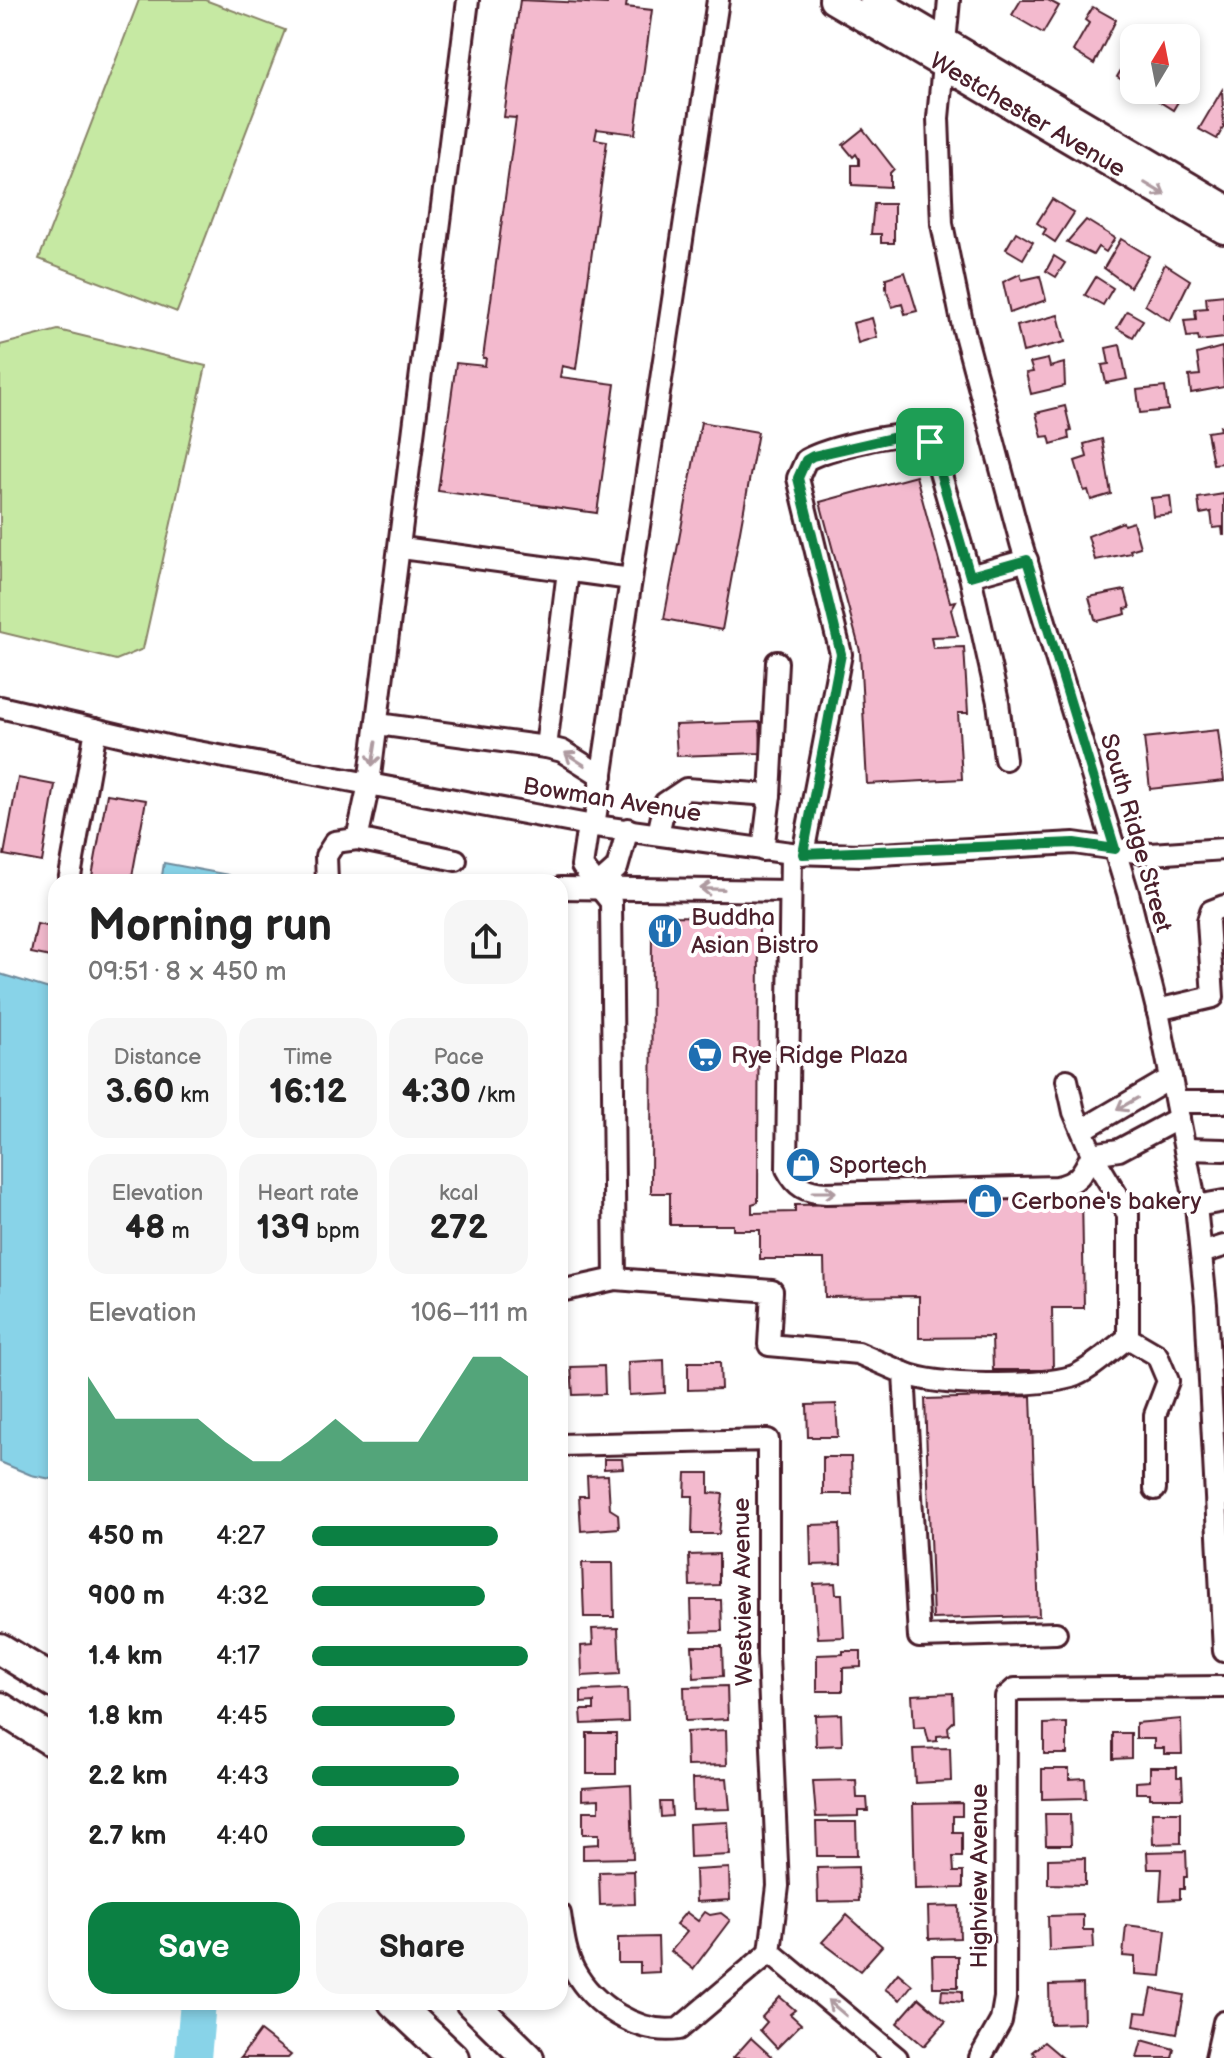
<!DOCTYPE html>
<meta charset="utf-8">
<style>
:root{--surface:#fff;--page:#f6f6f6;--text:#222;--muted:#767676;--accent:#0b8043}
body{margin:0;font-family:"Balsamiq Sans",sans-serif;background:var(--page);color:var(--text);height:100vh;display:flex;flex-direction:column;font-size:30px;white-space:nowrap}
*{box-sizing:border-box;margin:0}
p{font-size:26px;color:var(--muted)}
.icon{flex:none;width:44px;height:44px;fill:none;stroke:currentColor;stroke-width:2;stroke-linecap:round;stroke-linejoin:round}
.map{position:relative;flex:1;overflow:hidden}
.side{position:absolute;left:48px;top:874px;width:520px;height:1136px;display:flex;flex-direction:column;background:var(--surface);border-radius:24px;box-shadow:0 4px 12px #0003}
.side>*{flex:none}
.needle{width:52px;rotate:10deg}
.tools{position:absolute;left:1120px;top:24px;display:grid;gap:16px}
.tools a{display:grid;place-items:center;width:80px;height:80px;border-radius:16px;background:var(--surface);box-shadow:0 4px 12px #0003;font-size:40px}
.pin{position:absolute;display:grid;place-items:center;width:68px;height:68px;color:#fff;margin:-34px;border-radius:16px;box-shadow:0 4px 12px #0006}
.round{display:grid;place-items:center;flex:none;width:84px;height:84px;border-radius:24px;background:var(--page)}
.summary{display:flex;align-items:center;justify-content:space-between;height:136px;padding:0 40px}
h1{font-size:44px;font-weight:700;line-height:60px}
.stats{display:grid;grid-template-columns:repeat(3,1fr);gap:12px;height:136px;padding:8px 40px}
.stats div{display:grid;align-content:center;border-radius:20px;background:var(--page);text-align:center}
.stats b{font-size:34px;font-weight:700}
.stats small{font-size:22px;font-weight:400}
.stats p{font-size:22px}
.chart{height:224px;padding:16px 40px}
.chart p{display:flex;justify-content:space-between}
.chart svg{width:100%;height:144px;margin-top:8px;fill:var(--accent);opacity:.7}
.action{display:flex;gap:16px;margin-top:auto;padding:16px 40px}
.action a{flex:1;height:92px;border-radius:24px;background:var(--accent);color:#fff;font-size:32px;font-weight:700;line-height:92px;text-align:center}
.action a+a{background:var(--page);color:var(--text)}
ul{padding:0 40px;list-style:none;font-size:26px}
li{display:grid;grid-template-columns:128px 96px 1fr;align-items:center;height:60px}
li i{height:20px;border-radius:10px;background:var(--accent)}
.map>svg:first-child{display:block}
.green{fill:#c6e9a3;stroke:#888467;stroke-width:2}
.water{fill:#88d3e8;stroke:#6f8b9c;stroke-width:2}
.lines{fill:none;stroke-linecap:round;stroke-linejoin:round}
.river{stroke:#88d3e8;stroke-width:36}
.building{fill:#f3bace;stroke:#4a1f2b;stroke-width:2}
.minor-casing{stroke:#4a1f2b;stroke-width:26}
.major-casing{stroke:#4a1f2b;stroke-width:32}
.highway-casing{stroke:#4a1f2b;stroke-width:36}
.minor{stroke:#fff;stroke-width:20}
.major{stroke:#fff;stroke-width:26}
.highway{stroke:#fff;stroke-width:30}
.oneway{stroke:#ae9aa0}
.route-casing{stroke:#fff;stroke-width:16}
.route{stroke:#0b8043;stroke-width:10}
.labels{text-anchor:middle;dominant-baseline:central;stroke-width:8;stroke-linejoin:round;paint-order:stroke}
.street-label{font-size:24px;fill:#4a1f2b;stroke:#fff}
.poi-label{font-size:24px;fill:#4a1f2b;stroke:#fff;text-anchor:start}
</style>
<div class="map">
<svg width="1224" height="2058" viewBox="0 0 1224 2058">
<rect width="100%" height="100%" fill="#fff"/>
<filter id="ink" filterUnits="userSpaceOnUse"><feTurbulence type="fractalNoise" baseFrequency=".0125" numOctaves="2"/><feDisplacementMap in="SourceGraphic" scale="16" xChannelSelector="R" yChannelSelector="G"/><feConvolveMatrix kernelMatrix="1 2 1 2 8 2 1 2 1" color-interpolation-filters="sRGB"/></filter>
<g filter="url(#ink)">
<g class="green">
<polygon points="139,0 205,0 285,30 177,312 39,259"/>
<polygon points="58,330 206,366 143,649 116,660 0,632 0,345"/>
</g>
<g class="water">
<polygon points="164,863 229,875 228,882 161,882"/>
<polygon points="0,974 56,991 56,1480 31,1475 0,1462"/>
</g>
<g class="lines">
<polyline class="river" points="193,2058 198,2002"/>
</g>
<g class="building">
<polygon points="520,0 607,4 607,0 627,0 626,7 652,10 635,134 597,129 595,139 607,141 576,369 562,366 560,377 615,384 597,513 438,491 456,363 485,366 486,358 483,358 516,118 504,117"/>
<polygon points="1021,0 1048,0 1059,6 1043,33 1012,15"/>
<polygon points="1093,7 1116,20 1094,64 1073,51 1089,23 1085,20"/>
<polygon points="1134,47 1134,87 1117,77"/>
<polygon points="1156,90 1185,90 1173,110 1152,97"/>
<polygon points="1222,90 1224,126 1217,139 1199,129"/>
<polygon points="863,129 894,169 890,173 890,187 852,185 852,165 859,165 859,159 856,154 853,157 843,145"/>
<polygon points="1052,199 1074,213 1055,242 1043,234 1046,229 1037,223"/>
<polygon points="874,204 894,204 894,243 881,243 881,234 871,234"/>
<polygon points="1086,220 1115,238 1106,252 1098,247 1093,255 1067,242"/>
<polygon points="1016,232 1033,242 1023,259 1006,249"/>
<polygon points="1121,239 1149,256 1130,287 1104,268"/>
<polygon points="1054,256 1065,263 1056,277 1046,271"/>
<polygon points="1165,264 1190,280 1170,321 1145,305"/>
<polygon points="905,272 917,311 905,314 902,304 892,307 886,288 886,278"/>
<polygon points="1020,274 1022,280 1040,276 1046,300 1010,313 1003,282"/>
<polygon points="1096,277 1113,288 1103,305 1085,295"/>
<polygon points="1224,295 1224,338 1199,341 1198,336 1187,337 1184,320 1196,319 1195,309 1207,308 1206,297"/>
<polygon points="1127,311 1143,320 1133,337 1117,328"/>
<polygon points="1058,315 1065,342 1023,352 1017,326"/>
<polygon points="872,318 877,337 858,343 853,323"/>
<polygon points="1120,345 1127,379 1106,383 1102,365 1109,364 1106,348"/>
<polygon points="1222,347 1224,387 1191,393 1189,376 1200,375 1197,354"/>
<polygon points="1048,359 1050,367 1064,363 1065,386 1031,394 1026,373 1033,372 1030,363"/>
<polygon points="1165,387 1168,410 1140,413 1137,390"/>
<polygon points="1065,406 1071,431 1068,432 1069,439 1051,444 1049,436 1042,437 1036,413"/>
<polygon points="701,422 758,432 722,630 664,619"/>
<polygon points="1220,426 1224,426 1224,463 1213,464 1207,432 1221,430"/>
<polygon points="1102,439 1111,494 1091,500 1088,490 1084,491 1075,461 1087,457 1084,444"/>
<polygon points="916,476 950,602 956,601 951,610 958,636 931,637 933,648 964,647 968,713 958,713 962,779 867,784 860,651 820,502"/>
<polygon points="1224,494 1224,535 1223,535 1222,527 1213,528 1211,512 1200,514 1198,498"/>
<polygon points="1170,496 1172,514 1153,516 1151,498"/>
<polygon points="1123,522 1124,525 1133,522 1140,547 1130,550 1131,553 1095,560 1088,536"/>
<polygon points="1125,590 1130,608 1125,609 1126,614 1098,621 1095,619 1089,597"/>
<polygon points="760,722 761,753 677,756 675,725"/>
<polygon points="1218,730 1224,781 1150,789 1144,738"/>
<polygon points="18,778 55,785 42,862 4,855"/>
<polygon points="107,794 146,800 131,882 91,882"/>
<polygon points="652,916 759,917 758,1202 752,1204 752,1213 795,1212 795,1205 907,1203 906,1197 1082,1195 1084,1308 1052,1308 1053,1370 993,1370 992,1337 919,1338 919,1296 825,1297 824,1259 760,1259 760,1230 733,1230 733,1225 670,1225 670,1193 651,1193"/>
<polygon points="37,924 56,928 56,958 31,953"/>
<polygon points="664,1360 665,1393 629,1395 628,1362"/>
<polygon points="688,1362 720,1362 721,1389 688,1390"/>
<polygon points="604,1366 605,1394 573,1395 571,1367"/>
<polygon points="1031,1396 1039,1616 933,1619 925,1399"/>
<polygon points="836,1404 838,1437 808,1437 807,1405"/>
<polygon points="823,1457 851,1457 852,1494 823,1494"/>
<polygon points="604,1459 622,1459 623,1468 604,1469"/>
<polygon points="686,1473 709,1473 709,1493 723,1494 719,1534 692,1534 693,1496 685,1496"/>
<polygon points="608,1475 610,1509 618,1514 619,1528 581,1531 579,1496 588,1496 587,1476"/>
<polygon points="840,1524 841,1564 811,1565 810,1525"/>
<polygon points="719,1554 719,1585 690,1586 689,1555"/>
<polygon points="582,1563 613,1563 614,1617 584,1617"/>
<polygon points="835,1583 836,1594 842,1594 844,1637 818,1638 814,1584"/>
<polygon points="691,1600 721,1600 722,1631 692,1632"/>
<polygon points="618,1628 620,1674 582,1676 581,1646 593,1645 592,1629"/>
<polygon points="692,1646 722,1646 723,1676 694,1678"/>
<polygon points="843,1651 861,1651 861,1667 843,1668 843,1691 817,1691 817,1655 843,1654"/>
<polygon points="727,1686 728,1719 685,1721 684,1687"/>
<polygon points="627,1689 628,1722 582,1724 581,1710 594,1710 594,1702 581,1703 581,1691"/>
<polygon points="953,1693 954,1721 948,1727 949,1735 937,1736 937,1741 929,1742 925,1727 914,1728 912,1695"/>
<polygon points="841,1714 842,1745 816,1746 815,1715"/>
<polygon points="1181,1719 1182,1754 1164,1754 1164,1748 1154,1748 1154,1739 1136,1739 1136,1723"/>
<polygon points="1067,1723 1067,1754 1044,1754 1044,1724"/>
<polygon points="726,1730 727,1765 687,1766 686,1732"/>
<rect x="587" y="1733" width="29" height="41"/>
<polygon points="1113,1733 1131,1733 1131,1758 1113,1759"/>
<polygon points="950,1748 951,1781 915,1783 913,1749"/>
<polygon points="1150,1767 1177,1767 1177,1777 1182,1777 1183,1798 1150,1798 1150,1793 1136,1793 1136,1782 1150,1781"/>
<polygon points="1042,1769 1069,1769 1069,1779 1085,1778 1086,1798 1042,1799"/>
<polygon points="727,1778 730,1809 693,1810 692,1779"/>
<polygon points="856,1780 857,1798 867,1798 868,1811 858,1811 858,1816 816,1817 813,1781"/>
<polygon points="631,1785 633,1858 583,1859 583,1845 599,1844 599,1834 583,1834 583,1811 599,1811 599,1799 582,1800 582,1788"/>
<polygon points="660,1802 671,1802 672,1816 661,1817"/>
<polygon points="962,1803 962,1816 953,1816 953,1832 962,1832 962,1857 953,1857 954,1872 963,1872 963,1888 915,1889 913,1804"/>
<polygon points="1152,1812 1181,1812 1181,1843 1153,1844"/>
<polygon points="1045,1814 1070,1814 1071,1845 1046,1845"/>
<polygon points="728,1822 730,1855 690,1857 689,1824"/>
<polygon points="816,1822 856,1822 857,1856 817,1856"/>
<polygon points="1186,1851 1187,1877 1184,1877 1184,1889 1180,1889 1180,1899 1160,1900 1162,1869 1148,1869 1147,1852"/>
<polygon points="1085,1858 1085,1885 1048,1884 1048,1859"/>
<polygon points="858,1867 859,1901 818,1902 817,1868"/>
<polygon points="729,1868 730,1900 696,1902 695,1870"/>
<polygon points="634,1871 635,1904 600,1905 599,1872"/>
<polygon points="959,1906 960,1938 929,1939 928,1907"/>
<polygon points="686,1912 698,1921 705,1912 710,1915 721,1913 730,1920 693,1969 671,1951 687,1932 676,1924"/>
<polygon points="847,1915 882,1946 860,1971 822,1942"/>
<polygon points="1083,1915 1083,1930 1093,1930 1094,1948 1049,1951 1048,1916"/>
<polygon points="1126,1925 1166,1930 1161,1976 1135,1974 1135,1957 1123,1956"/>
<polygon points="658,1937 659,1972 640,1973 640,1963 618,1963 618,1938"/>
<polygon points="932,1956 958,1956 958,1987 933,1987"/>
<polygon points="898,1973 912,1985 900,2000 885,1989"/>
<polygon points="1083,1984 1084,2023 1050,2024 1049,1985"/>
<polygon points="1152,1989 1184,1995 1177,2034 1134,2026 1136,2012 1147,2013"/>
<polygon points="942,1990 962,1991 962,2002 941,2000"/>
<polygon points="780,1997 795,2010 790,2014 801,2024 777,2048 760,2030 767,2022 762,2017"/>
<polygon points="919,1998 946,2021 924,2046 897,2023"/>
<polygon points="260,2031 291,2055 288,2058 240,2058"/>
<polygon points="751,2038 773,2058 733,2058"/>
<polygon points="1142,2040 1174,2049 1172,2058 1137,2058"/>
<polygon points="1044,2042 1063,2058 1032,2058 1035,2054 1032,2052"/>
</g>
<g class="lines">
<g class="minor-casing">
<g id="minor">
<polyline points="949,0 938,118 942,224 963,327 1021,543 1128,893 1159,1017 1196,1206 1206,1304 1224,1651"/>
<polyline points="402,548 631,579"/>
<polyline points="970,576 998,702 1005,759"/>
<polyline points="0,707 171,747 588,825 791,853 862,855 1074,843 1151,854 1224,849"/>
<polyline points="378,724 546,747 562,751 602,776"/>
<polyline points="546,747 568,571"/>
<polyline points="588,825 582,866 611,902 615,1279"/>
<polyline points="594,826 718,0"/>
<polyline points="658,834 665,803 686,789 770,795"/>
<polyline points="357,839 456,860"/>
<polyline points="763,850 770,795 777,662"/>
<path d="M791,853L787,1169C796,1187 806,1192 826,1193L1057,1187C1078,1183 1083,1173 1092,1154"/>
<path d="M803,854L841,654L798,478L806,460C828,448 901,430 925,436L934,451L970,576L1027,560"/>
<polyline points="69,882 96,729"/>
<polyline points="327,882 326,856 335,842 357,839 369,784 468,0"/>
<polyline points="597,886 617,868 628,829"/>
<polyline points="560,888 790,891"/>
<polyline points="1157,1010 1213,997 1208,921 1211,911 1224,906"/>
<polyline points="1067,1080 1074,1112 1092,1154 1128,1214 1128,1338 1157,1355 1168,1381 1155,1415 1155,1489"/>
<polyline points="1176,1102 1224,1102"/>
<polyline points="1082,1130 1171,1078"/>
<polyline points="1185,1149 1224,1150"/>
<polyline points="1092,1154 1119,1150 1179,1118"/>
<polyline points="1196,1206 1224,1201"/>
<polyline points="1201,1253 1224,1246"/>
<polyline points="560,1291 615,1279 772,1291 769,1345 858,1353 904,1373 919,1637 1056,1633"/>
<path d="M904,1373C937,1387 1035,1387 1071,1377C1090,1371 1112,1349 1128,1338"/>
<polyline points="560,1445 768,1440 768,1655 778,1886 770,1952"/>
<path d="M560,1914C563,1933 565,1953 574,1970C593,2005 638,2035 679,2029L770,1952"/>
<polyline points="770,1952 897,2058"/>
<polyline points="980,2058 1001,2021 1005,1998 1006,1697 1015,1689 1224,1687"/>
<polyline points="1216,2058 1224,2022"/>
</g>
</g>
<g class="major-casing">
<g id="major">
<path id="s1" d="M833,0L1224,230"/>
<polyline points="874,0 1224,207"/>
</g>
</g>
<g class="highway-casing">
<g id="highway">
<polyline points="0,1649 56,1683"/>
<polyline points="0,1708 56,1743"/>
<polyline points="394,2002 453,2058"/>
<polyline points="471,2002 528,2058"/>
</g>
</g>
<use href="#minor" class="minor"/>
<use href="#major" class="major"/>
<use href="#highway" class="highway"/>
</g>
<defs><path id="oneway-shaft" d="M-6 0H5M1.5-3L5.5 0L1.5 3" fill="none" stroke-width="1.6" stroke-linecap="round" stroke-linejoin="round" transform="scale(2)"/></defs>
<g class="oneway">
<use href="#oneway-shaft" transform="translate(1155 189) rotate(31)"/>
<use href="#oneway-shaft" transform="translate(374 754) rotate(99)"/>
<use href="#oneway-shaft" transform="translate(575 759) rotate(-147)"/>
<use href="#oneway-shaft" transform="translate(712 889) rotate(-178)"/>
<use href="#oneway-shaft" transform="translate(1127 1104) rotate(150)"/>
<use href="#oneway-shaft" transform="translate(824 1192)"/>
<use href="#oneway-shaft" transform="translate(837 2008) rotate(-140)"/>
</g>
</g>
<g class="lines" filter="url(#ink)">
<g class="route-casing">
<polygon id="route" points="913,433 925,436 934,451 970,576 1027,560 1115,849 1074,843 803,854 841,654 798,478 806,460 813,456"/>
</g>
<use href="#route" class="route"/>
</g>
<defs>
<g id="restaurant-disc" transform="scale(1.8)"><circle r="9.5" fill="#1f6fb2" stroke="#fff"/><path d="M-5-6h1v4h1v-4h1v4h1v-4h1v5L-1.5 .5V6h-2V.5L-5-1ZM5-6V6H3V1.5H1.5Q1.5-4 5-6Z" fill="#fff"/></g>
<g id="supermarket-disc" transform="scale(1.8)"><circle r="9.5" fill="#1f6fb2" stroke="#fff"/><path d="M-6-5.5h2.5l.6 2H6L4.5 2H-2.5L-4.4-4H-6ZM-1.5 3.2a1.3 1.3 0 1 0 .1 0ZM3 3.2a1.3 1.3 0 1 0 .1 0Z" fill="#fff"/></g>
<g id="shop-disc" transform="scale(1.8)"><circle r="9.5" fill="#1f6fb2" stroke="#fff"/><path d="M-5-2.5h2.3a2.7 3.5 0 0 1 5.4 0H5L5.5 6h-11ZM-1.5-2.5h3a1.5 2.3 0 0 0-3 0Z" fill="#fff"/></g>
</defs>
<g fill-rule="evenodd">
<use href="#restaurant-disc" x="665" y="931"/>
<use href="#supermarket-disc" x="705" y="1055"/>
<use href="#shop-disc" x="803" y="1165"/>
<use href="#shop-disc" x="985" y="1201"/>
</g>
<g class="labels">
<g class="street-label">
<text stroke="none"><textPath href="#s1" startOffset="226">Westchester Avenue</textPath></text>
<text transform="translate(612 800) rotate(9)">Bowman Avenue</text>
<text transform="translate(1136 833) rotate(74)">South Ridge Street</text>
<text transform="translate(743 1592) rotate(-91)">Westview Avenue</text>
<text transform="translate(979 1876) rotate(-90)">Highview Avenue</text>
</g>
<g class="poi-label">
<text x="691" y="917">Buddha<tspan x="691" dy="28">Asian Bistro</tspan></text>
<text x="731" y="1055">Rye Ridge Plaza</text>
<text x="829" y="1165">Sportech</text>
<text x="1011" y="1201">Cerbone's bakery</text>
</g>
</g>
</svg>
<div class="tools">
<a><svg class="needle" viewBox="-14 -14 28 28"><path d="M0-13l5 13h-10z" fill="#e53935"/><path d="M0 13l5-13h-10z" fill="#767676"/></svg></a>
</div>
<div class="pin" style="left:930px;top:442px;background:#1e9e55"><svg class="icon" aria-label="arrive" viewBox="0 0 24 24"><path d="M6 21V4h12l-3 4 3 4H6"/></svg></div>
<section class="side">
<div class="summary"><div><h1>Morning run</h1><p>09:51 · 8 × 450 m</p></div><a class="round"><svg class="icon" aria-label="share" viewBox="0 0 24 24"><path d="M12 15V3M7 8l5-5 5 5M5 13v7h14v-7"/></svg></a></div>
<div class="stats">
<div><p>Distance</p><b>3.60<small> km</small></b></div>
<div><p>Time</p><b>16:12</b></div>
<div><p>Pace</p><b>4:30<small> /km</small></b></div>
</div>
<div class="stats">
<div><p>Elevation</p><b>48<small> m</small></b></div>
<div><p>Heart rate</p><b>139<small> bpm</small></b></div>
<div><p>kcal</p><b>272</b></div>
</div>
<div class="chart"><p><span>Elevation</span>106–111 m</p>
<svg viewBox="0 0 160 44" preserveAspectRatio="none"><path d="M0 44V12L10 25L20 25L30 25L40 25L50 32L60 38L70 38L80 32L90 25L100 32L110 32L120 32L130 19L140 6L150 6L160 12V44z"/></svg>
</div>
<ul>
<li><b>450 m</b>4:27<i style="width:86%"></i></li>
<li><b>900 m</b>4:32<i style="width:80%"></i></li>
<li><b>1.4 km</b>4:17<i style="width:100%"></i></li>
<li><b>1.8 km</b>4:45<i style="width:66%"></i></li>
<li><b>2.2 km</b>4:43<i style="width:68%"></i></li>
<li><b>2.7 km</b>4:40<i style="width:71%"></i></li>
</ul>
<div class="action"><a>Save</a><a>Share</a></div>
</section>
</div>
